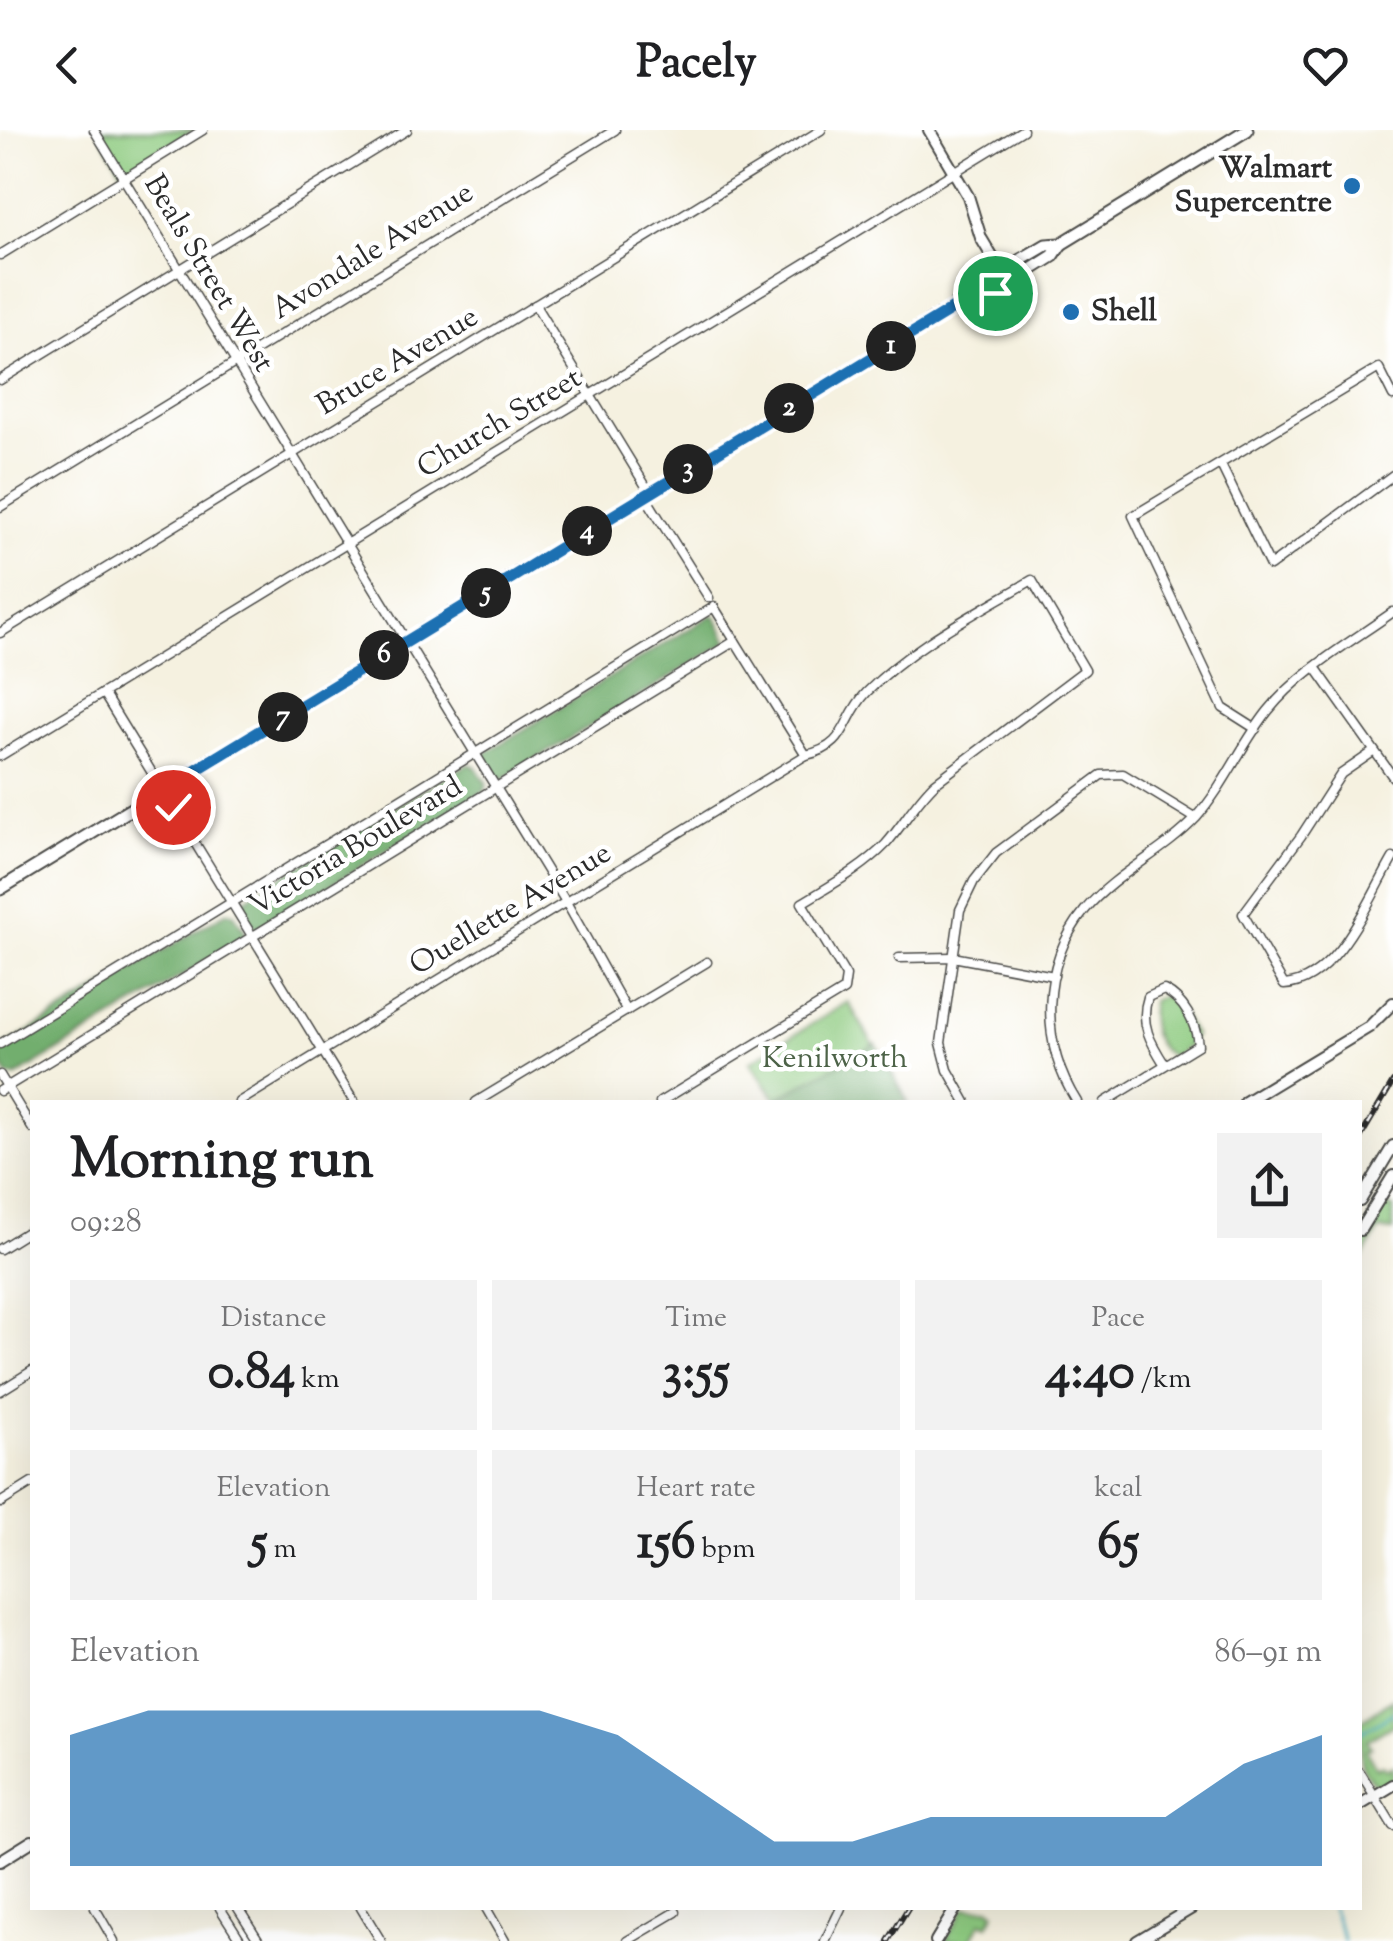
<!DOCTYPE html>
<meta charset="utf-8">
<style>
:root{--surface:#fff;--page:#f2f2f2;--text:#202124;--muted:#757577;--accent:#1f6fb2}
body{margin:0;font-family:"Sorts Mill Goudy",serif;background:var(--page);color:var(--text);height:100vh;display:flex;flex-direction:column;font-size:38px;white-space:nowrap}
*{box-sizing:border-box;margin:0}
p{font-size:32px;color:var(--muted)}
.icon{flex:none;width:55px;height:55px;fill:none;stroke:currentColor;stroke-width:2;stroke-linecap:round;stroke-linejoin:round}
.map{position:relative;flex:1;overflow:hidden}
.drawer{position:absolute;left:30px;top:970px;width:1332px;height:810px;display:flex;flex-direction:column;background:var(--surface);border-radius:0px;box-shadow:0 10px 40px #0002}
.drawer>*{flex:none}
.pin{position:absolute;display:grid;place-items:center;width:85px;height:85px;color:#fff;margin:-42px;border:5px solid #fff;border-radius:50%;box-shadow:0 2px 10px #0007}
.km{position:absolute;width:50px;height:50px;margin:-25px;border-radius:50%;background:#222;color:#fff;font-size:28px;line-height:50px;text-align:center}
.round{display:grid;place-items:center;flex:none;width:105px;height:105px;border-radius:0px;background:var(--page)}
.overview{display:flex;align-items:center;justify-content:space-between;height:170px;padding:0 40px}
h1{font-size:55px;font-weight:700;line-height:75px}
.figures{display:grid;grid-template-columns:repeat(3,1fr);gap:15px;height:170px;padding:10px 40px}
.figures div{display:grid;align-content:center;border-radius:0px;background:var(--page);text-align:center}
.figures b{font-size:50px;font-weight:700}
.figures small{font-size:28px;font-weight:400}
.figures p{font-size:28px}
.chart{height:280px;padding:20px 40px}
.chart p{display:flex;justify-content:space-between}
.chart svg{width:100%;height:180px;margin-top:10px;fill:var(--accent);opacity:.7}
header{display:flex;justify-content:space-between;align-items:center;height:130px;padding:0 40px;background:var(--surface);font-size:45px;font-weight:700}
.map>svg:first-child{display:block}
.green{fill:#8dca7f;stroke:#5c7a55;stroke-width:2.5}
.forest{fill:#72ae6e;stroke:#4e6c4c;stroke-width:2.5}
.lines{fill:none;stroke-linecap:round;stroke-linejoin:round}
.stream{stroke:#44adc3;stroke-width:2.5}
.street-casing{stroke:#494946;stroke-width:11}
.secondary-casing{stroke:#494946;stroke-width:14}
.primary-casing{stroke:#494946;stroke-width:15}
.street{stroke:#fff;stroke-width:8}
.secondary{stroke:#fff;stroke-width:10}
.primary{stroke:#fff;stroke-width:11}
.rail-casing{stroke:#2b2b2b;stroke-width:6}
.rail{stroke:#fff;stroke-width:2.5;stroke-dasharray:8;stroke-linecap:butt}
.route-casing{stroke:#fff;stroke-width:20}
.route{stroke:#1f6fb2;stroke-width:12}
.poi-dot{fill:#1f6fb2;stroke:#fff;stroke-width:4}
.labels{text-anchor:middle;dominant-baseline:central;stroke-width:9;stroke-linejoin:round;paint-order:stroke}
.poi-label{font-size:30px;font-weight:bold;fill:#2b2b2b;stroke:#fff;text-anchor:end}
.street-label{font-size:30px;fill:#2b2b2b;stroke:#fff}
.park-label{font-size:30px;fill:#4d6348;stroke:#fff}
</style>
<header><svg class="icon" aria-label="back" viewBox="0 0 24 24"><path d="M15 5l-7 7 7 7"/></svg>Pacely<svg class="icon" aria-label="heart" viewBox="0 0 24 24"><path d="M12 20l-8-8c-3-5 5-10 8-4 3-6 11-1 8 4z"/></svg></header>
<div class="map">
<svg width="1393" height="1811" viewBox="0 0 1393 1811">
<rect width="100%" height="100%" fill="#fff"/>
<filter id="ink" filterUnits="userSpaceOnUse"><feTurbulence type="fractalNoise" baseFrequency=".01" numOctaves="2"/><feDisplacementMap in="SourceGraphic" scale="20" xChannelSelector="R" yChannelSelector="G"/><feConvolveMatrix kernelMatrix="1 2 1 2 8 2 1 2 1" color-interpolation-filters="sRGB"/></filter>
<filter id="wash" filterUnits="userSpaceOnUse"><feTurbulence type="fractalNoise" baseFrequency=".0048" numOctaves="4" result="noise"/><feDisplacementMap in="SourceGraphic" scale="40" xChannelSelector="R" yChannelSelector="G"/><feGaussianBlur stdDeviation="2.25" result="paint"/><feColorMatrix in="noise" values="0 0 0 0 0 0 0 0 0 0 0 0 0 0 0 0 0 1.4 0 .05"/><feComposite in="paint" operator="in"/></filter>
<g filter="url(#wash)">
<rect width="100%" height="100%" fill="#f5f1e0"/>
<g class="green">
<polygon points="98,0 194,0 125,41 121,40"/>
<path d="M1162,866L1173,870L1194,905L1188,916L1173,926C1152,919 1148,892 1152,871Z"/>
<polygon points="848,872 908,972 778,972 750,932"/>
<path d="M1386,1076L1393,1078V1101L1379,1100L1360,1132C1360,1109 1365,1088 1386,1076Z"/>
<path d="M1393,1569V1595L1367,1611L1371,1617L1366,1620L1376,1638L1383,1635L1386,1640L1393,1636V1649L1378,1656C1355,1641 1360,1616 1360,1592Z"/>
<polygon points="964,1778 989,1778 995,1783 988,1795 981,1792 970,1811 945,1811"/>
</g>
<g class="forest">
<polygon points="712,485 716,487 728,512 502,650 497,649 484,629 485,623"/>
<polygon points="468,634 475,636 487,654 485,661 259,798 254,798 240,777 242,771"/>
<polygon points="227,782 233,783 245,801 243,809 15,947 8,946 0,932 0,919"/>
<polygon points="876,914 908,972 778,972 776,969"/>
</g>
<g class="lines">
<g class="stream">
<polyline points="1360,1603 1393,1583"/>
<polyline points="1332,1778 1344,1811"/>
</g>
</g>
</g>
<g filter="url(#ink)">
<g class="lines">
<g class="street-casing">
<g id="street">
<polyline points="94,0 566,772 627,881"/>
<polyline points="0,125 203,0"/>
<polyline points="535,175 650,363"/>
<polyline points="0,250 407,0"/>
<polyline points="1221,335 1270,436 1393,345"/>
<polyline points="645,366 709,468"/>
<polyline points="0,377 615,0"/>
<polyline points="0,503 821,0"/>
<polyline points="1315,537 1393,647"/>
<polyline points="103,563 354,972"/>
<polyline points="1256,599 1223,578 1133,386 1379,238 1393,266"/>
<path d="M1373,622L1341,644L1301,706L1243,784L1284,855C1337,852 1369,769 1393,728"/>
<polyline points="0,626 1023,0"/>
<polyline points="899,828 953,827 1054,846"/>
<polyline points="0,914 714,477 806,625"/>
<polyline points="0,945 32,998"/>
<polyline points="0,961 735,511"/>
<path d="M239,972L806,625C849,616 841,589 867,562C913,515 975,484 1032,450L1085,540L935,653C915,672 903,695 886,714C862,739 831,755 802,773L846,846L844,860L660,972"/>
<polyline points="476,972 707,832"/>
<polyline points="966,972 948,940 941,913 960,780 974,751 996,723 1101,645 1123,644 1195,688"/>
<path d="M1077,972C1040,914 1040,835 1085,780C1116,743 1163,723 1196,688C1225,655 1241,615 1268,581C1301,540 1351,512 1393,482"/>
<path d="M1105,972L1198,915C1196,893 1184,870 1164,860L1148,867C1139,894 1151,913 1165,935"/>
<polyline points="0,1119 32,1099"/>
<polyline points="0,1261 32,1241"/>
<polyline points="0,1373 32,1353"/>
<polyline points="1360,1642 1393,1696"/>
<polyline points="95,1778 114,1811"/>
<polyline points="220,1778 241,1811"/>
<polyline points="238,1778 259,1811"/>
<polyline points="361,1778 381,1811"/>
<polyline points="486,1778 505,1811"/>
<polyline points="627,1811 676,1782"/>
<polyline points="825,1811 841,1778"/>
</g>
</g>
<g class="secondary-casing">
<g id="secondary">
<polyline points="929,0 968,66 981,108 1003,145"/>
<polyline points="1245,972 1369,897 1393,873"/>
<polyline points="1360,1071 1393,1016"/>
<polyline points="1360,1100 1393,1046"/>
<polyline points="1360,1675 1393,1655"/>
<polyline points="0,1731 32,1711"/>
<polyline points="936,1811 956,1778"/>
<polyline points="1137,1811 1192,1778"/>
</g>
</g>
<g class="primary-casing">
<g id="primary">
<polyline points="954,177 972,177 1053,126 1061,114"/>
<polyline points="0,759 954,177 963,164 1046,115 1061,114 1247,0"/>
</g>
</g>
<use href="#street" class="street"/>
<use href="#secondary" class="secondary"/>
<use href="#primary" class="primary"/>
<g class="rail-casing">
<g id="rail">
<polyline points="1360,1008 1393,952"/>
<polyline points="888,1811 908,1778"/>
</g>
</g>
<use href="#rail" class="rail"/>
</g>
</g>
<g class="lines" filter="url(#ink)">
<g class="route-casing">
<polyline id="route" points="173,677 163,660 954,178 972,177 995,163"/>
</g>
<use href="#route" class="route"/>
</g>
<g class="poi-dot">
<circle cx="1352" cy="56" r="10"/>
<circle cx="1071" cy="182" r="10"/>
</g>
<g class="labels">
<g class="poi-label">
<text x="1332" y="39">Walmart<tspan x="1332" dy="34">Supercentre</tspan></text>
<text x="1091" y="182" text-anchor="start">Shell</text>
</g>
<g class="street-label">
<text transform="translate(373 122) rotate(-32)">Avondale Avenue</text>
<text transform="translate(208 144) rotate(59)">Beals Street West</text>
<text transform="translate(398 232) rotate(-31)">Bruce Avenue</text>
<text transform="translate(500 294) rotate(-31)">Church Street</text>
<text transform="translate(356 717) rotate(-31)">Victoria Boulevard</text>
<text transform="translate(511 780) rotate(-31)">Ouellette Avenue</text>
</g>
<g class="park-label">
<text x="835" y="929">Kenilworth</text>
</g>
</g>
</svg>
<div class="pin" style="left:995px;top:163px;background:#1e9e55"><svg class="icon" aria-label="arrive" viewBox="0 0 24 24"><path d="M6 21V4h12l-3 4 3 4H6"/></svg></div>
<div class="pin" style="left:173px;top:677px;background:#d93025"><svg class="icon" aria-label="check" viewBox="0 0 24 24"><path d="M5 12l5 5 9-10"/></svg></div>
<b class="km" style="left:891px;top:216px">1</b>
<b class="km" style="left:789px;top:278px">2</b>
<b class="km" style="left:688px;top:339px">3</b>
<b class="km" style="left:587px;top:401px">4</b>
<b class="km" style="left:486px;top:463px">5</b>
<b class="km" style="left:384px;top:525px">6</b>
<b class="km" style="left:283px;top:587px">7</b>
<section class="drawer">
<div class="overview"><div><h1>Morning run</h1><p>09:28</p></div><a class="round"><svg class="icon" aria-label="share" viewBox="0 0 24 24"><path d="M12 15V3M7 8l5-5 5 5M5 13v7h14v-7"/></svg></a></div>
<div class="figures">
<div><p>Distance</p><b>0.84<small> km</small></b></div>
<div><p>Time</p><b>3:55</b></div>
<div><p>Pace</p><b>4:40<small> /km</small></b></div>
</div>
<div class="figures">
<div><p>Elevation</p><b>5<small> m</small></b></div>
<div><p>Heart rate</p><b>156<small> bpm</small></b></div>
<div><p>kcal</p><b>65</b></div>
</div>
<div class="chart"><p><span>Elevation</span>86–91 m</p>
<svg viewBox="0 0 160 44" preserveAspectRatio="none"><path d="M0 44V12L10 6L20 6L30 6L40 6L50 6L60 6L70 12L80 25L90 38L100 38L110 32L120 32L130 32L140 32L150 19L160 12V44z"/></svg>
</div>
</section>
</div>
